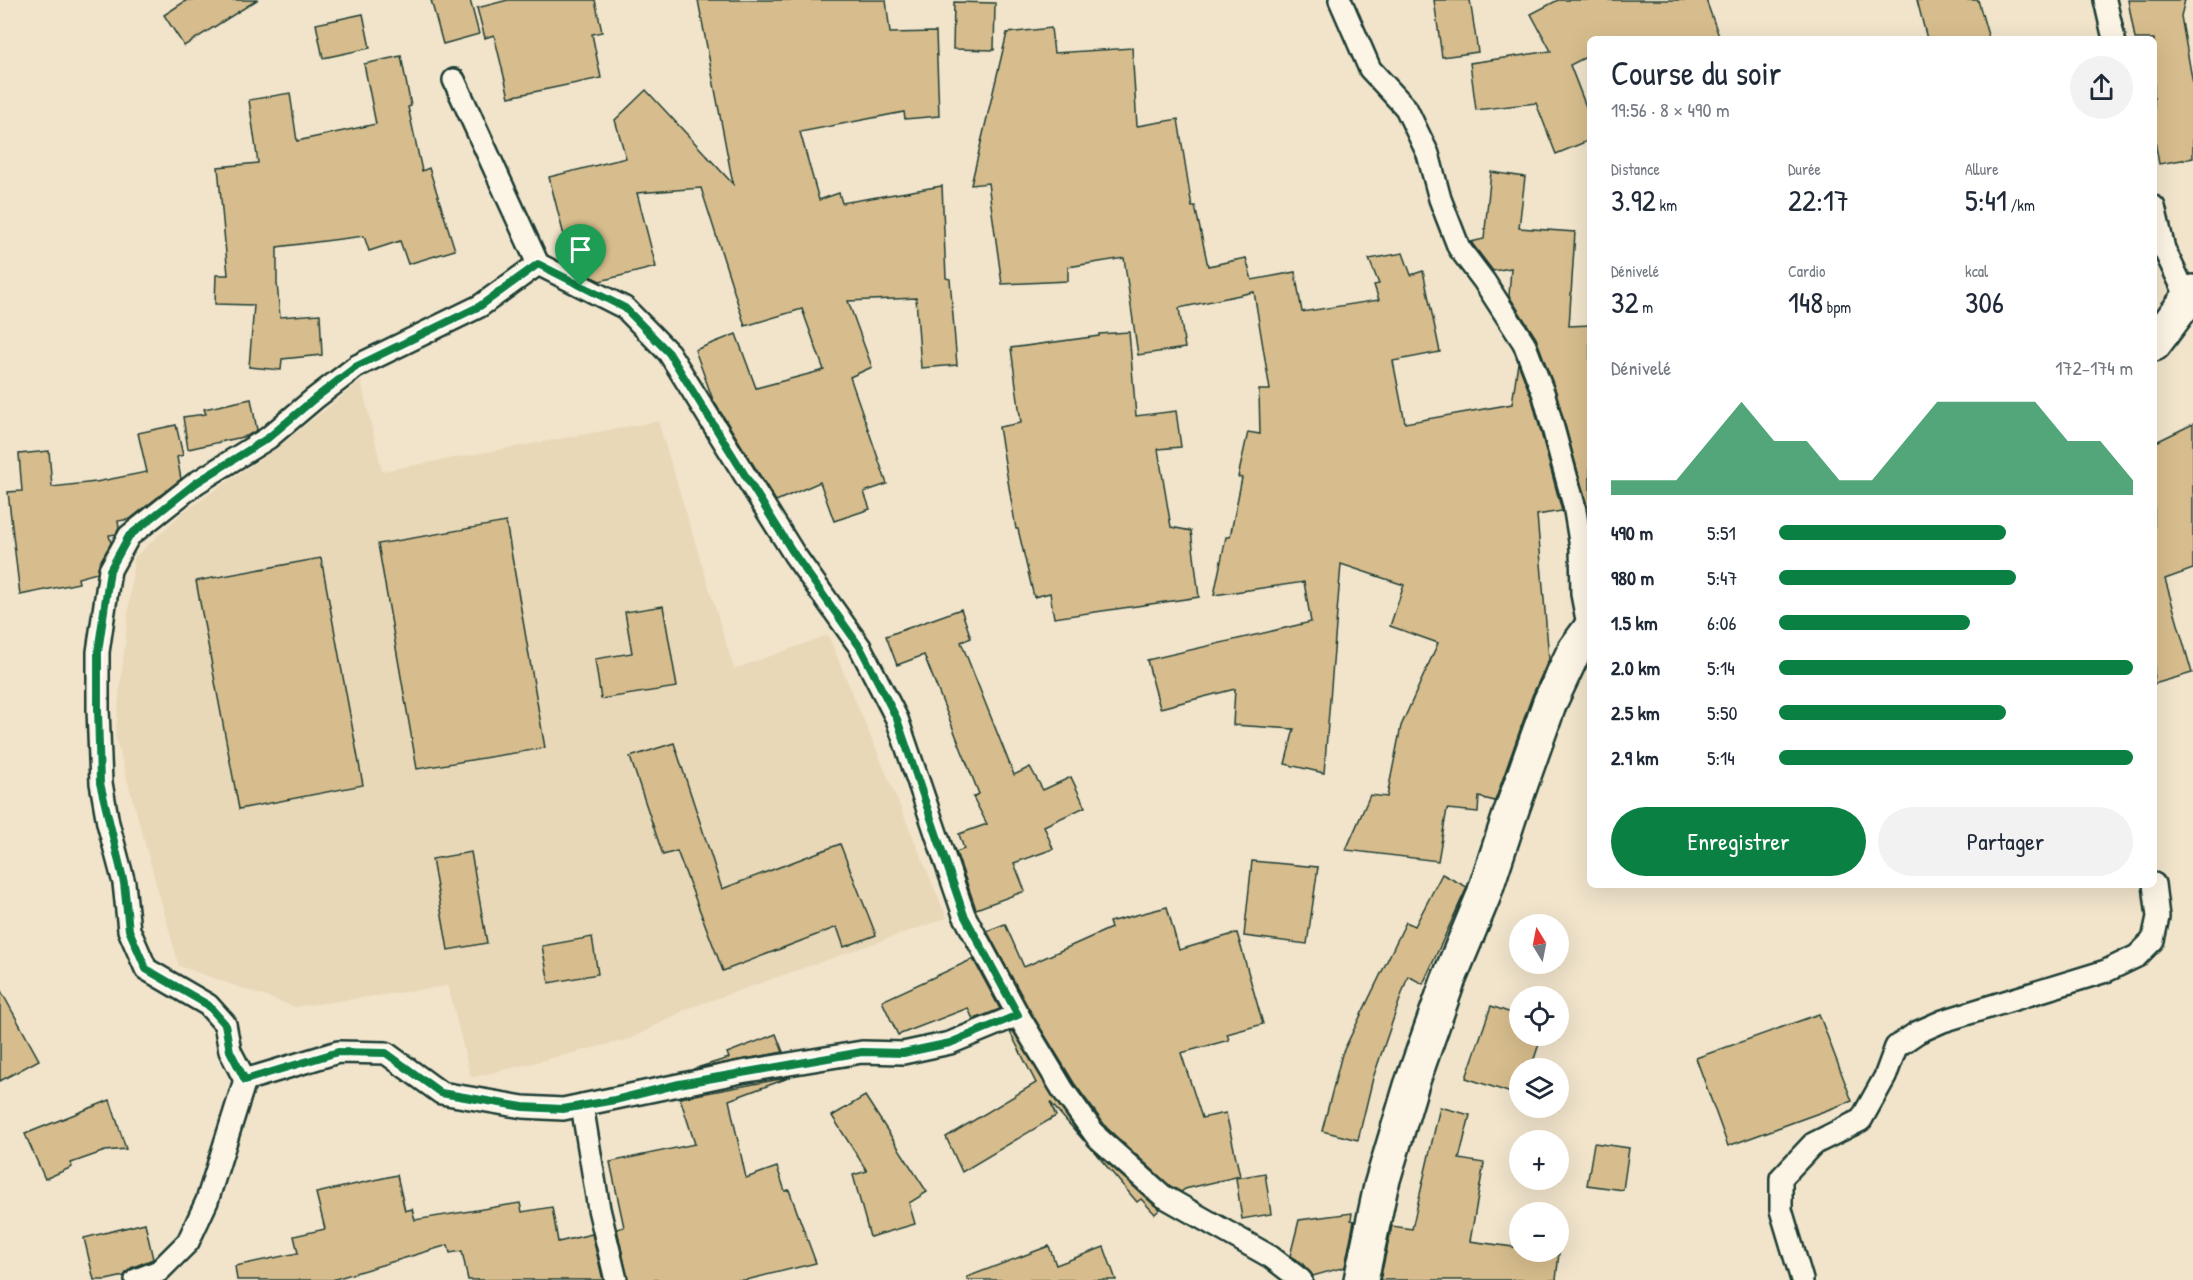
<!DOCTYPE html>
<html lang="fr">
<meta charset="utf-8">
<style>
:root{--surface:#fff;--page:#f2f2f3;--text:#1f2937;--muted:#747a83;--accent:#0b8043}
body{margin:0;font-family:"Patrick Hand",sans-serif;background:var(--page);color:var(--text);height:100vh;display:flex;flex-direction:column;font-size:22px;white-space:nowrap}
*{box-sizing:border-box;margin:0}
p{font-size:20px;color:var(--muted)}
.icon{flex:none;width:33px;height:33px;fill:none;stroke:currentColor;stroke-width:2;stroke-linecap:round;stroke-linejoin:round}
.map{position:relative;flex:1;overflow:hidden}
.drawer{position:absolute;left:1587px;top:36px;width:570px;height:852px;display:flex;flex-direction:column;background:var(--surface);border-radius:9px;box-shadow:0 6px 24px #0002}
.drawer>*{flex:none}
.needle{width:39px;rotate:350deg}
.tools{position:absolute;left:1509px;top:914px;display:grid;gap:12px}
.tools a{display:grid;place-items:center;width:60px;height:60px;border-radius:50%;background:var(--surface);box-shadow:0 6px 24px #0002;font-size:30px}
.pin{position:absolute;display:grid;place-items:center;width:51px;height:51px;color:#fff;margin:-62px -26px;border-radius:50% 50% 50% 0;rotate:-45deg;box-shadow:0 0 6px #0007}
.pin .icon{rotate:45deg}
.round{display:grid;place-items:center;flex:none;width:63px;height:63px;border-radius:32px;background:var(--page)}
.head{display:flex;align-items:center;justify-content:space-between;height:102px;padding:0 24px}
h1{font-size:33px;font-weight:600;line-height:45px}
.metrics{display:grid;grid-template-columns:repeat(3,1fr);gap:9px;height:102px;padding:6px 24px}
.metrics div{display:grid;align-content:center}
.metrics b{font-size:30px;font-weight:600}
.metrics small{font-size:16px;font-weight:400}
.metrics p{font-size:16px}
.chart{height:168px;padding:12px 24px}
.chart p{display:flex;justify-content:space-between}
.chart svg{width:100%;height:108px;margin-top:6px;fill:var(--accent);opacity:.7}
.button{display:flex;gap:12px;margin-top:auto;padding:12px 24px}
.button a{flex:1;height:69px;border-radius:36px;background:var(--accent);color:#fff;font-size:24px;font-weight:600;line-height:69px;text-align:center}
.button a+a{background:var(--page);color:var(--text)}
ul{padding:0 24px;list-style:none;font-size:20px}
li{display:grid;grid-template-columns:96px 72px 1fr;align-items:center;height:45px}
li i{height:15px;border-radius:8px;background:var(--accent)}
.map>svg:first-child{display:block}
.built{fill:#e9d8b8}
.building{fill:#d7bd8d;stroke:#1f3d34;stroke-width:1.5}
.lines{fill:none;stroke-linecap:round;stroke-linejoin:round}
.lane-casing{stroke:#1f3d34;stroke-width:26}
.street-casing{stroke:#1f3d34;stroke-width:38}
.lane{stroke:#fcf5e5;stroke-width:21}
.street{stroke:#fcf5e5;stroke-width:33}
.route-casing{stroke:#fff;stroke-width:12}
.route{stroke:#0b8043;stroke-width:8}
</style>
<div class="map">
<svg width="2193" height="1280" viewBox="0 0 2193 1280">
<rect width="100%" height="100%" fill="#f1e4cb"/>
<filter id="ink" filterUnits="userSpaceOnUse"><feTurbulence type="fractalNoise" baseFrequency=".0167" numOctaves="2"/><feDisplacementMap in="SourceGraphic" scale="12" xChannelSelector="R" yChannelSelector="G"/><feConvolveMatrix kernelMatrix="1 2 1 2 8 2 1 2 1" color-interpolation-filters="sRGB"/></filter>
<g filter="url(#ink)">
<polygon class="built" points="361,381 382,471 658,421 734,669 828,635 947,918 689,1008 630,1039 471,1078 448,986 295,1007 179,966 115,736 134,558 183,512 278,447"/>
<g class="building">
<polygon points="187,0 257,0 184,46 164,15"/>
<polygon points="431,0 470,0 479,34 443,44"/>
<polygon points="508,0 595,0 602,32 592,34 601,78 509,97 494,35 485,38 477,8"/>
<polygon points="698,0 886,0 890,33 936,32 939,116 905,119 904,112 800,132 819,200 839,193 842,203 942,186 946,278 950,279 957,365 921,368 916,298 848,301 872,367 850,377 887,484 864,492 870,509 834,521 820,482 776,501 713,400 695,350 736,334 756,388 824,370 802,309 745,326 701,188 637,193 656,267 600,281 572,267 549,177 626,158 615,120 646,90 733,184"/>
<polygon points="1434,0 1470,0 1478,52 1442,57"/>
<polygon points="1558,0 1706,0 1720,39 1590,39 1590,55 1570,65 1590,117 1590,140 1556,154 1536,103 1476,110 1470,63 1551,51 1531,14"/>
<polygon points="1917,0 1978,0 1989,39 1927,39"/>
<polygon points="2128,0 2185,0 2181,16 2193,84 2193,158 2159,164 2154,136 2154,39 2135,39"/>
<polygon points="954,2 995,3 994,50 953,49"/>
<polygon points="363,14 370,48 323,58 316,24"/>
<polygon points="1051,28 1054,53 1132,48 1137,126 1178,119 1192,207 1195,206 1208,266 1246,258 1252,280 1295,272 1302,312 1379,300 1374,285 1379,284 1369,259 1403,253 1411,275 1423,271 1440,352 1393,361 1405,423 1512,404 1518,363 1532,399 1562,511 1537,515 1549,659 1532,696 1495,801 1479,797 1478,812 1447,809 1438,861 1346,850 1370,795 1387,797 1401,726 1438,643 1390,626 1404,585 1341,564 1324,773 1285,764 1294,729 1233,725 1235,689 1160,708 1147,660 1311,622 1304,582 1214,595 1226,537 1230,537 1242,478 1238,477 1248,432 1260,434 1259,390 1270,390 1254,292 1179,308 1185,348 1138,355 1124,258 1068,267 1068,281 1002,284 988,183 971,185 1007,33"/>
<polygon points="401,56 411,106 408,107 422,171 429,168 455,250 408,264 400,241 369,251 364,236 277,247 277,283 280,317 320,314 322,355 282,359 281,370 249,367 254,305 215,304 216,275 228,275 218,167 258,163 249,100 290,93 297,141 376,124 364,64"/>
<polygon points="1491,172 1525,177 1519,228 1575,232 1569,326 1590,325 1590,506 1587,506 1556,392 1536,338 1509,296 1511,268 1493,271 1471,242 1484,239"/>
<polygon points="1129,332 1136,416 1176,411 1181,447 1158,449 1171,527 1191,531 1199,597 1054,618 1050,593 1034,597 1018,529 1016,529 999,427 1021,423 1011,348 1099,336 1099,334"/>
<polygon points="251,399 257,430 247,436 188,449 183,417 206,414 204,409"/>
<polygon points="2193,424 2193,569 2165,579 2192,673 2154,684 2154,443"/>
<polygon points="176,425 183,455 177,457 181,479 130,519 118,521 119,528 116,534 109,535 111,543 99,564 97,573 78,578 79,583 20,595 8,492 22,491 19,454 49,451 52,487 96,482 147,472 138,433"/>
<polygon points="506,522 545,748 417,769 378,544"/>
<polygon points="321,558 363,785 239,809 196,581"/>
<polygon points="663,606 677,687 601,699 595,659 632,653 625,612"/>
<polygon points="961,609 971,638 961,642 1014,775 1030,767 1043,790 1071,777 1085,807 1044,826 1053,849 1014,863 1025,891 976,909 956,852 964,849 959,834 987,824 973,797 979,794 924,655 897,665 886,636"/>
<polygon points="674,743 722,889 840,844 876,935 844,947 837,927 723,971 677,851 663,855 630,757"/>
<polygon points="471,852 487,943 448,950 432,859"/>
<polygon points="1252,861 1318,867 1307,944 1244,936"/>
<polygon points="1442,874 1467,887 1423,984 1408,976 1373,1078 1358,1140 1322,1131 1342,1054 1406,922 1415,926"/>
<polygon points="1167,907 1179,950 1237,933 1263,1024 1227,1034 1229,1040 1181,1053 1202,1118 1226,1113 1240,1176 1185,1189 1181,1192 1170,1186 1107,1128 1074,1083 1029,1009 987,931 1005,924 1024,967 1111,928 1109,922"/>
<polygon points="592,937 598,974 549,983 542,946"/>
<polygon points="973,959 1000,1009 977,1018 972,1017 968,1008 898,1035 882,1001"/>
<polygon points="0,989 39,1060 0,1081"/>
<polygon points="1491,1006 1520,1016 1520,1035 1542,1035 1531,1068 1520,1068 1520,1096 1466,1078"/>
<polygon points="1819,1014 1852,1101 1728,1146 1696,1058"/>
<polygon points="1013,1031 1053,1097 1084,1141 1050,1102 1056,1116 962,1172 946,1137 1036,1083 1010,1032"/>
<polygon points="776,1034 783,1052 693,1069 729,1058 727,1053"/>
<polygon points="791,1077 729,1100 746,1178 777,1167 785,1191 789,1190 816,1263 746,1280 628,1280 617,1229 624,1227 610,1162 695,1144 680,1098"/>
<polygon points="865,1096 927,1192 909,1203 915,1224 870,1237 853,1175 867,1171 832,1116"/>
<polygon points="110,1100 126,1149 105,1151 71,1163 72,1167 45,1179 25,1134"/>
<polygon points="1440,1107 1470,1115 1459,1159 1484,1163 1470,1241 1520,1248 1520,1251 1559,1253 1556,1280 1380,1280 1392,1226 1412,1229"/>
<polygon points="1594,1143 1629,1148 1623,1190 1587,1185"/>
<polygon points="1091,1148 1155,1206 1160,1209 1155,1214 1141,1199 1137,1202"/>
<polygon points="1265,1173 1271,1214 1242,1219 1236,1178"/>
<polygon points="397,1175 405,1211 412,1209 415,1220 520,1203 522,1212 552,1207 558,1242 592,1234 603,1280 468,1280 462,1251 450,1253 448,1245 332,1280 237,1280 235,1266 298,1253 294,1236 325,1229 316,1193"/>
<polygon points="1352,1213 1351,1220 1354,1221 1345,1267 1313,1276 1301,1262 1290,1256 1299,1220"/>
<polygon points="145,1223 153,1259 131,1268 124,1276 106,1280 94,1280 84,1238"/>
<polygon points="1049,1246 1056,1265 1104,1247 1116,1280 967,1280 967,1277"/>
</g>
<g class="lines">
<g class="lane-casing">
<g id="lane">
<polyline points="1340,0 1370,69 1406,108 1428,154 1440,199 1459,248 1484,281 1524,343 1544,395 1574,505 1581,547 1582,594 1589,630"/>
<polyline points="2105,0 2114,39"/>
<polyline points="454,80 538,264 625,308 669,353 794,554 860,647 897,719 964,915 1018,1015 1063,1090 1097,1137 1163,1196 1271,1257 1301,1280"/>
<polyline points="2154,207 2164,249 2188,299"/>
<polyline points="538,264 480,306 357,366 314,399 268,438 196,483 129,536 110,570 98,652 98,709 101,783 108,823 124,883 129,930 146,969 208,1005 225,1024 230,1051 245,1080 338,1052 386,1053 441,1093 523,1107 563,1109 741,1072 862,1052 903,1053 950,1043 1018,1015"/>
<polyline points="582,1105 599,1209 616,1280"/>
<polyline points="136,1280 159,1271 188,1242 207,1201 245,1080"/>
<polyline points="1802,1280 1781,1210 1781,1178 1813,1144 1861,1120 1885,1077 1896,1047 1918,1032 1943,1021 2106,971 2137,956 2153,940 2158,917 2154,884"/>
</g>
</g>
<g class="street-casing">
<g id="street">
<polyline points="2154,344 2193,292"/>
<polyline points="1361,1280 1381,1186 1411,1086 1448,981 1483,897 1511,812 1550,702 1574,651 1590,629"/>
</g>
</g>
<use href="#lane" class="lane"/>
<use href="#street" class="street"/>
</g>
</g>
<g class="lines" filter="url(#ink)">
<g class="route-casing">
<polygon id="route" points="538,264 625,308 669,353 794,554 860,647 897,719 964,915 1018,1015 950,1043 903,1053 862,1052 679,1084 615,1100 563,1109 523,1107 441,1093 386,1053 338,1052 245,1080 230,1051 225,1024 208,1005 146,969 129,930 124,883 100,783 98,709 98,652 110,570 129,536 196,483 268,438 314,399 357,366 480,306"/>
</g>
<use href="#route" class="route"/>
</g>
</svg>
<div class="tools">
<a><svg class="needle" viewBox="-14 -14 28 28"><path d="M0-13l5 13h-10z" fill="#e53935"/><path d="M0 13l5-13h-10z" fill="#747a83"/></svg></a>
<a><svg class="icon" aria-label="locate" viewBox="0 0 24 24"><circle cx="12" cy="12" r="6"/><path d="M12 2v4M12 18v4M2 12h4M18 12h4"/></svg></a>
<a><svg class="icon" aria-label="layers" viewBox="0 0 24 24"><path d="M12 4l9 5-9 5-9-5zM3 14l9 5 9-5"/></svg></a>
<a>+</a>
<a>−</a>
</div>
<div class="pin" style="left:581px;top:286px;background:#1e9e55"><svg class="icon" aria-label="arrive" viewBox="0 0 24 24"><path d="M6 21V4h12l-3 4 3 4H6"/></svg></div>
<section class="drawer">
<div class="head"><div><h1>Course du soir</h1><p>19:56 · 8 × 490 m</p></div><a class="round"><svg class="icon" aria-label="share" viewBox="0 0 24 24"><path d="M12 15V3M7 8l5-5 5 5M5 13v7h14v-7"/></svg></a></div>
<div class="metrics">
<div><p>Distance</p><b>3.92<small> km</small></b></div>
<div><p>Durée</p><b>22:17</b></div>
<div><p>Allure</p><b>5:41<small> /km</small></b></div>
</div>
<div class="metrics">
<div><p>Dénivelé</p><b>32<small> m</small></b></div>
<div><p>Cardio</p><b>148<small> bpm</small></b></div>
<div><p>kcal</p><b>306</b></div>
</div>
<div class="chart"><p><span>Dénivelé</span>172–174 m</p>
<svg viewBox="0 0 160 44" preserveAspectRatio="none"><path d="M0 44V38L10 38L20 38L30 22L40 6L50 22L60 22L70 38L80 38L90 22L100 6L110 6L120 6L130 6L140 22L150 22L160 38V44z"/></svg>
</div>
<ul>
<li><b>490 m</b>5:51<i style="width:64%"></i></li>
<li><b>980 m</b>5:47<i style="width:67%"></i></li>
<li><b>1.5 km</b>6:06<i style="width:54%"></i></li>
<li><b>2.0 km</b>5:14<i style="width:100%"></i></li>
<li><b>2.5 km</b>5:50<i style="width:64%"></i></li>
<li><b>2.9 km</b>5:14<i style="width:100%"></i></li>
</ul>
<div class="button"><a>Enregistrer</a><a>Partager</a></div>
</section>
</div>
